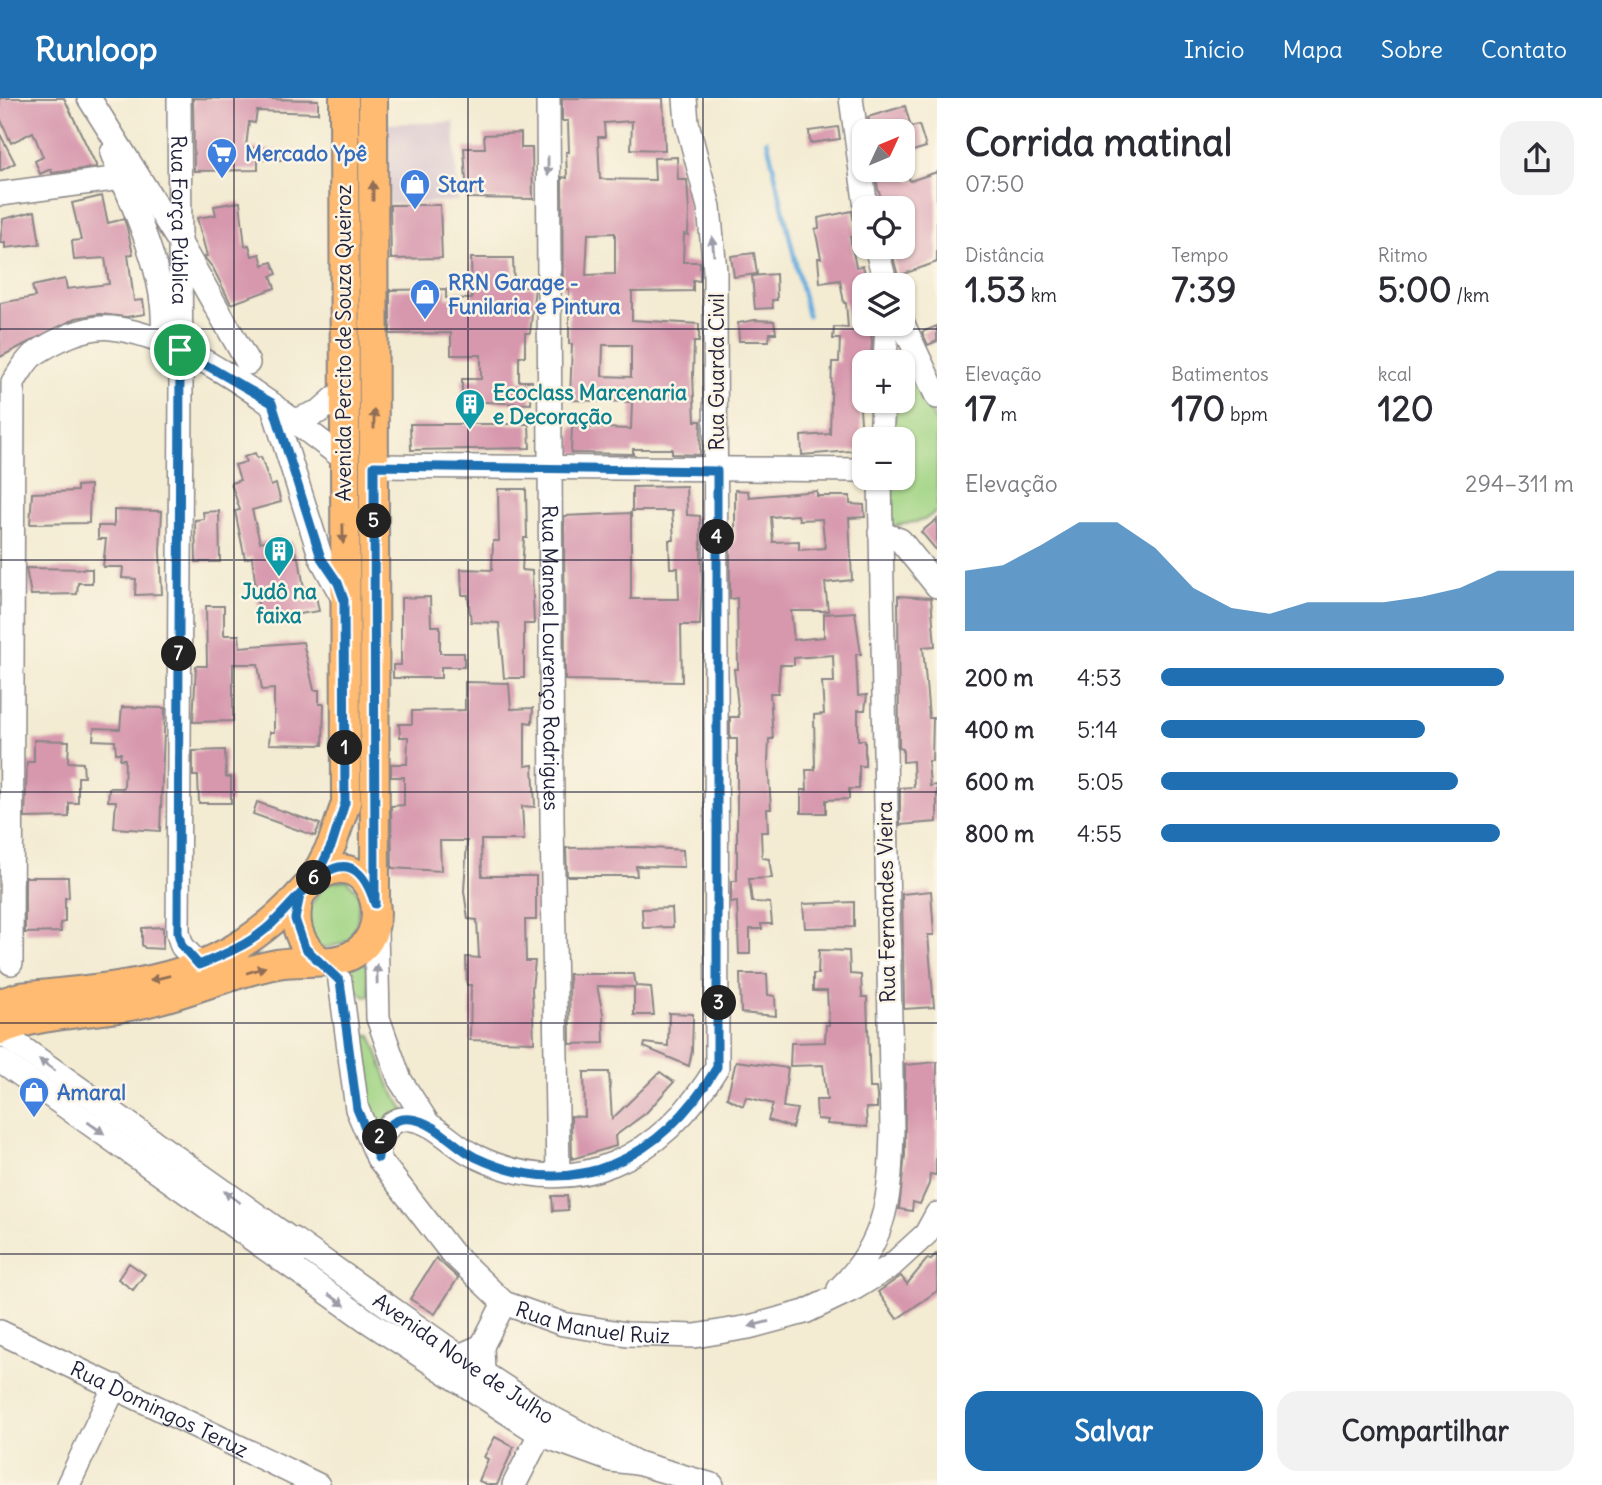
<!DOCTYPE html>
<html lang="pt">
<meta charset="utf-8">
<style>
:root{--surface:#fff;--page:#f2f2f3;--text:#2b2b33;--muted:#7c7c81;--accent:#1f6fb2}
body{margin:0;font-family:Delius,sans-serif;background:var(--page);color:var(--text);height:100vh;display:flex;flex-direction:column;font-size:26px;white-space:nowrap}
*{box-sizing:border-box;margin:0}
p{font-size:23px;color:var(--muted)}
.icon{flex:none;width:38px;height:38px;fill:none;stroke:currentColor;stroke-width:2;stroke-linecap:round;stroke-linejoin:round}
.map{position:relative;flex:1;overflow:hidden}
.side{display:flex;flex-direction:column;background:var(--surface);width:665px}
.side>*{flex:none}
.needle{width:46px;rotate:46deg}
.buttons{position:absolute;left:852px;top:21px;display:grid;gap:14px}
.buttons a{display:grid;place-items:center;width:63px;height:63px;border-radius:14px;background:var(--surface);box-shadow:0 2px 5px #0004;font-size:35px}
.pin{position:absolute;display:grid;place-items:center;width:60px;height:60px;color:#fff;margin:-30px;border:4px solid #fff;border-radius:50%;box-shadow:0 2px 7px #0007}
.km{position:absolute;width:35px;height:35px;margin:-18px;border-radius:50%;background:#222;color:#fff;font-size:19px;line-height:35px;text-align:center}
.round{display:grid;place-items:center;flex:none;width:74px;height:74px;border-radius:21px;background:var(--page)}
.overview{display:flex;align-items:center;justify-content:space-between;height:119px;padding:0 28px}
h1{font-size:38px;font-weight:700;line-height:52px}
.metrics{display:grid;grid-template-columns:repeat(3,1fr);gap:10px;height:119px;padding:7px 28px}
.metrics div{display:grid;align-content:center}
.metrics b{font-size:35px;font-weight:700}
.metrics small{font-size:19px;font-weight:400}
.metrics p{font-size:19px}
.chart{height:196px;padding:14px 28px}
.chart p{display:flex;justify-content:space-between}
.chart svg{width:100%;height:126px;margin-top:7px;fill:var(--accent);opacity:.7}
.button{display:flex;gap:14px;margin-top:auto;padding:14px 28px}
.button a{flex:1;height:80px;border-radius:21px;background:var(--accent);color:#fff;font-size:28px;font-weight:700;line-height:80px;text-align:center}
.button a+a{background:var(--page);color:var(--text)}
ul{padding:0 28px;list-style:none;font-size:23px}
li{display:grid;grid-template-columns:112px 84px 1fr;align-items:center;height:52px}
li i{height:18px;border-radius:9px;background:var(--accent)}
header{display:flex;align-items:center;gap:42px;box-sizing:border-box;height:98px;padding:0 35px;background:var(--accent);color:#fff}
header strong{font-size:33px}
nav{display:flex;gap:38px;margin-inline-start:auto;font-size:24px}
main{display:flex;flex:1;min-height:0}
.map>svg:first-child{display:block}
.industrial{fill:#d1bdca}
.green{fill:#a0d484;stroke:#617b60;stroke-width:2}
.lines{fill:none;stroke-linecap:round;stroke-linejoin:round}
.stream{stroke:#6aaedf;stroke-width:4.5}
.building{fill:#d798ae;fill-rule:evenodd}
.minor-casing{stroke:#8a8686;stroke-width:26}
.major-casing{stroke:#8a8686;stroke-width:32}
.minor{stroke:#fff;stroke-width:23}
.major{stroke:#ffbb71;stroke-width:28}
.oneway{fill:#9c9ca7}
.oneway2{fill:#906e56}
.route-casing{stroke:#fff;stroke-width:14}
.route{stroke:#1f6fb2;stroke-width:9}
.grid{fill:none;stroke:#22223b;stroke-width:2;stroke-opacity:0.55}
.labels{text-anchor:middle;dominant-baseline:central;stroke-width:5;stroke-linejoin:round;paint-order:stroke}
.shop-label{font-size:21px;font-weight:bold;fill:#366cbe;stroke:#fcf5e5;text-anchor:start}
.street-label{font-size:21px;fill:#22223b;stroke:#fcf5e5}
.culture-label{font-size:21px;font-weight:bold;fill:#0d838f;stroke:#fcf5e5;text-anchor:start}
</style>
<header>
<strong>Runloop</strong>
<nav><a>Início</a><a>Mapa</a><a>Sobre</a><a>Contato</a></nav>
</header>
<main>
<div class="map">
<svg width="937" height="1387" viewBox="0 0 937 1387">
<rect width="100%" height="100%" fill="#fcf5e5"/>
<filter id="ink" filterUnits="userSpaceOnUse"><feTurbulence type="fractalNoise" baseFrequency=".0143" numOctaves="2"/><feDisplacementMap in="SourceGraphic" scale="14" xChannelSelector="R" yChannelSelector="G"/><feConvolveMatrix kernelMatrix="1 2 1 2 8 2 1 2 1" color-interpolation-filters="sRGB"/></filter>
<filter id="wash" filterUnits="userSpaceOnUse"><feTurbulence type="fractalNoise" baseFrequency=".00686" numOctaves="4" result="noise"/><feDisplacementMap in="SourceGraphic" scale="28" xChannelSelector="R" yChannelSelector="G"/><feGaussianBlur stdDeviation="1.57" result="paint"/><feColorMatrix in="noise" values="0 0 0 0 0 0 0 0 0 0 0 0 0 0 0 0 0 1.4 0 .05"/><feComposite in="paint" operator="in"/></filter>
<g filter="url(#wash)">
<rect width="100%" height="100%" fill="#f3ebd2"/>
<polygon class="industrial" points="454,24 458,103 389,106 386,26"/>
<g class="green">
<polygon points="898,247 937,327 937,413 924,422 890,429 893,380 903,380 903,341 894,341 896,303 903,303 903,264 898,264"/>
<path d="M347,782L359,796C357,831 360,846 320,850L313,842L307,814L325,785Z"/>
<polygon points="365,860 370,898 365,899 335,873"/>
<polygon points="362,936 371,937 390,989 405,1013 374,1029 355,941"/>
</g>
<g class="lines">
<polyline class="stream" points="767,42 808,218"/>
</g>
<g id="blocks">
<g class="building">
<polygon points="0,0 64,0 97,69 52,75 51,71 40,76 35,63 43,59 33,34 11,45 0,20"/>
<polygon points="193,0 318,2 318,15 257,13 255,25 249,24 246,49 282,54 281,62 258,62 258,72 194,73"/>
<path d="M562,0H663L665,52L631,51L632,23L604,25L605,39H598L600,81L655,82L654,60L677,59L678,82H687L689,113L688,137L684,136L683,164H700V183L693,182V193L632,194V222L699,226V244H694L693,277L695,323H701L700,357L672,356V351H633V356L571,355L572,329L631,331L632,304L570,302L572,246H569V191H563L562,79L567,80L566,54H569L568,23H562ZM615,135V176L586,177L588,136ZM603,247H631V279L602,278Z"/>
<polygon points="905,8 911,29 919,27 926,49 903,56 903,33 872,33 868,19"/>
<polygon points="838,29 840,41 810,45 809,33"/>
<polygon points="521,35 521,50 532,50 533,101 467,100 464,50 485,50 484,37"/>
<polygon points="0,36 15,65 0,73"/>
<polygon points="875,72 906,72 910,83 937,74 937,164 898,178 891,151 903,149 903,110 885,110 878,91"/>
<polygon points="102,98 108,125 124,121 127,130 133,156 128,157 134,203 143,202 145,216 126,219 100,216 76,220 0,259 0,205 35,199 32,188 65,181 67,191 109,186 105,160 74,162 72,143 81,142 72,105"/>
<polygon points="240,104 245,148 249,147 252,158 260,156 263,167 272,164 277,176 271,178 275,190 231,206 213,170 204,159 207,158 197,120 216,117 214,108"/>
<polygon points="390,107 440,107 442,160 391,161"/>
<polygon points="35,113 40,146 5,150 5,145 0,145 3,121"/>
<polygon points="852,113 856,138 850,139 856,169 863,168 868,187 863,191 864,226 870,226 872,244 871,261 864,264 864,311 860,311 863,352 802,357 801,338 830,336 832,264 839,264 840,241 833,241 834,229 848,230 846,205 844,205 840,182 820,185 818,160 821,160 815,131 819,130 818,120"/>
<polygon points="754,155 757,176 734,179 731,158"/>
<polygon points="471,160 513,160 514,189 535,189 530,235 525,235 525,258 519,258 519,283 532,283 531,306 462,303 462,281 481,281 481,257 451,257 451,235 390,236 390,192 446,191 446,200 472,201"/>
<polygon points="776,176 777,202 772,202 773,210 755,211 752,178"/>
<polygon points="755,222 774,223 776,235 770,235 769,243 739,243 738,225"/>
<polygon points="937,228 937,243 928,247 922,234"/>
<polygon points="410,326 529,326 530,350 411,352"/>
<polygon points="255,355 257,360 261,359 271,388 276,386 281,404 252,412 260,444 281,439 283,445 291,443 300,466 304,490 314,488 319,513 260,522 252,459 245,461 235,413 240,412 231,385 240,382 235,367 246,364 244,359"/>
<polygon points="90,387 89,425 30,426 32,395 77,393 77,388"/>
<polygon points="686,388 687,417 700,418 702,483 700,527 681,527 682,584 565,582 564,418 631,415 631,501 679,501 678,470 670,470 669,442 674,442 672,413 632,413 632,389"/>
<polygon points="498,391 526,391 527,440 524,440 522,472 532,473 534,526 524,526 524,580 504,580 499,525 471,524 468,497 462,497 461,471 492,472 493,443 499,443"/>
<path d="M735,392L748,393L749,399L817,393V398H850V406L864,407L865,419L849,420L852,482L825,485L828,513H791L794,542L824,539V516L855,514L861,556H856L858,598L867,597L865,612H858V642H865V668H859V691H849V701L826,702V715H801V692H807L806,672H815L814,617L824,616L822,584H834L833,557L794,560V567H780L778,595H770L773,641H769L768,664L771,711H767L768,734H761L762,760L769,761L772,780L749,781L752,804L770,805L772,826H761L762,831H750V856H739L737,804L731,805V783H737V641H730V619H739L734,571H738L737,500L730,501V446L735,445ZM798,417L799,422L822,421L825,450L799,452V443L773,444L771,419Z"/>
<polygon points="114,412 162,413 160,454 162,496 135,497 136,481 122,480 123,469 103,469 106,441 98,441 98,428 114,428"/>
<polygon points="219,413 220,464 196,464 195,422 204,421 203,414"/>
<polygon points="937,421 937,453 921,434"/>
<polygon points="26,470 92,471 92,485 78,485 77,496 31,497"/>
<polygon points="898,498 931,500 935,548 923,549 929,620 933,620 932,663 928,663 930,688 937,687 937,724 900,727 900,690 914,689 913,663 903,664 903,651 899,650"/>
<polygon points="430,499 431,528 440,528 440,555 464,555 464,569 441,569 441,580 393,580 393,567 401,567 401,500"/>
<polygon points="206,508 224,508 224,537 239,537 240,549 303,544 314,592 319,592 319,606 324,606 323,647 269,646 270,634 274,634 274,591 262,592 258,566 233,566 233,623 193,624 196,568 207,568"/>
<polygon points="465,584 509,585 511,611 533,610 532,625 525,624 525,668 533,667 535,709 522,708 524,742 481,742 482,778 536,778 536,822 525,822 526,863 535,863 532,891 534,944 470,942 471,887 467,887 466,859 479,860 477,822 468,821 464,793 467,743 440,743 441,773 392,770 391,708 404,707 404,679 391,679 391,666 407,666 408,639 400,639 399,626 412,626 412,613 465,612"/>
<polygon points="122,609 165,610 160,733 114,730 116,703 108,703 109,690 124,690 125,661 120,661 121,655 116,655 115,643 93,642 94,630 120,631"/>
<polygon points="34,642 69,643 68,664 83,665 84,679 78,679 78,705 69,705 69,719 25,720 27,664 34,664"/>
<polygon points="225,652 226,679 231,679 231,705 199,705 198,678 193,678 193,653"/>
<polygon points="257,704 320,726 315,738 253,716"/>
<polygon points="636,749 683,752 684,769 636,768 637,778 567,778 566,750"/>
<polygon points="25,779 68,779 69,800 65,800 65,824 60,825 61,834 25,835"/>
<polygon points="931,793 934,837 928,837 934,909 904,911 902,796"/>
<polygon points="854,804 854,829 805,830 803,806"/>
<polygon points="672,810 673,829 643,830 642,811"/>
<polygon points="163,829 163,851 145,850 142,847 142,830"/>
<polygon points="819,852 849,853 850,876 861,877 862,899 867,899 870,990 876,990 877,998 877,1010 866,1010 867,1029 827,1026 828,1022 817,1021 816,1002 827,1002 823,967 790,968 791,945 825,944 826,927 829,927 827,893 813,893 813,876 818,876"/>
<polygon points="569,876 634,876 636,888 651,889 654,917 634,917 634,889 597,888 603,916 604,945 570,946"/>
<polygon points="740,876 767,876 768,897 775,898 776,918 741,915"/>
<polygon points="669,915 693,916 692,953 689,968 644,949 645,945 668,948"/>
<polygon points="736,963 788,970 783,1009 797,1011 792,1030 768,1022 773,1006 746,999 743,1008 727,1000"/>
<polygon points="937,964 936,1077 930,1076 929,1086 920,1106 913,1104 912,1113 899,1111 905,1057 905,967"/>
<polygon points="584,974 609,974 612,1021 660,974 674,984 646,1015 615,1038 616,1048 572,1061 571,1018 585,1019"/>
<polygon points="552,1098 567,1098 568,1112 553,1113"/>
<polygon points="937,1155 937,1193 897,1221 878,1194 901,1178 907,1186 928,1160 930,1162"/>
<polygon points="436,1160 458,1180 435,1216 410,1201"/>
<polygon points="129,1165 145,1176 133,1192 118,1181"/>
<polygon points="495,1339 514,1349 497,1387 488,1387 479,1383 488,1361 484,1359"/>
</g>
</g>
</g>
<g filter="url(#ink)">
<use href="#blocks" fill-opacity="0" stroke="#8a8686" stroke-width="2"/>
<g class="lines">
<g class="minor-casing">
<g id="minor">
<polyline points="89,0 180,145 248,265"/>
<path id="s1" d="M179,0L181,286L178,835L182,848L199,867"/>
<path id="s2" d="M548,0L552,723L558,1077"/>
<polyline points="851,0 866,110"/>
<path d="M112,55C133,110 171,183 162,243"/>
<polyline points="0,96 121,80"/>
<polyline points="876,149 886,187"/>
<polyline points="903,226 937,299"/>
<polyline points="885,264 887,226"/>
<polyline points="272,306 321,460 344,502"/>
<polyline points="295,323 320,313 343,293"/>
<polyline points="881,341 883,303"/>
<polyline points="374,368 864,372"/>
<polyline points="880,435 900,442 937,488"/>
<polyline points="376,831 378,920 400,982 429,1027"/>
<path d="M11,865L13,284C19,276 25,264 32,258C53,243 86,227 112,230C191,239 281,313 343,360"/>
<path id="s3" d="M340,883L357,1011L378,1060L450,1153L504,1205L563,1226L627,1236L695,1238L749,1229L805,1214L855,1190L891,1168L926,1136L937,1116"/>
<polyline points="0,934 288,1139"/>
<polyline points="0,962 276,1158"/>
<path d="M378,1060C379,1041 387,1018 411,1021C436,1024 453,1048 475,1058C576,1107 663,1059 717,969L715,173L709,109L687,25L685,0"/>
<path id="s4" d="M297,1145L298,1154L293,1161L281,1162C274,1156 272,1150 278,1142L293,1141L483,1275L552,1320L637,1365"/>
<polyline points="282,1162 366,1222 540,1336 514,1387"/>
<path d="M839,1191C888,1143 890,1098 892,1033L880,380"/>
<path id="s5" d="M0,1234L318,1387"/>
<polyline points="482,1248 504,1205"/>
<polyline points="459,1258 482,1248 483,1275"/>
<polyline points="545,1338 611,1362 637,1365 712,1387"/>
<polyline points="68,1387 115,1288"/>
</g>
</g>
<g class="major-casing">
<g id="major">
<polyline points="373,0 375,799"/>
<polyline points="315,779 332,746 346,705 344,0"/>
<path d="M300,797C292,823 297,844 319,862"/>
<path d="M0,905L20,899C134,887 222,885 303,793C362,726 406,831 350,858C329,868 300,861 277,866C230,875 187,896 140,906C93,916 45,914 0,932"/>
</g>
</g>
<use href="#minor" class="minor"/>
<use href="#major" class="major"/>
</g>
<defs><path id="oneway-solid" d="M-6-.8H1V-3.2L6.5 0L1 3.2V.8H-6Z" transform="scale(1.75)"/></defs>
<g class="oneway">
<use href="#oneway-solid" transform="translate(548 68) rotate(90)"/>
<use href="#oneway-solid" transform="translate(713 148) rotate(-95)"/>
<use href="#oneway-solid" transform="translate(377 876) rotate(-91)"/>
<use href="#oneway-solid" transform="translate(47 967) rotate(-144)"/>
<use href="#oneway-solid" transform="translate(96 1030) rotate(35)"/>
<use href="#oneway-solid" transform="translate(232 1099) rotate(-144)"/>
<use href="#oneway-solid" transform="translate(337 1202) rotate(35)"/>
<use href="#oneway-solid" transform="translate(759 1226) rotate(165)"/>
</g>
<g class="oneway2">
<use href="#oneway-solid" transform="translate(373 93) rotate(-90)"/>
<use href="#oneway-solid" transform="translate(374 321) rotate(-90)"/>
<use href="#oneway-solid" transform="translate(343 436) rotate(89)"/>
<use href="#oneway-solid" transform="translate(256 872) rotate(-18)"/>
<use href="#oneway-solid" transform="translate(160 880) rotate(167)"/>
</g>
</g>
<g class="lines" filter="url(#ink)">
<g class="route-casing">
<path id="route" d="M180,252L272,305L321,460L338,485L344,502L345,705L332,746L316,779L300,797L295,821L305,850L340,883L357,1011L378,1060C379,1041 387,1018 411,1021C436,1024 453,1048 475,1059C576,1107 663,1059 717,969V373L374,368L375,806C348,720 297,806 266,831C246,848 223,857 199,867L182,848L178,835L180,252"/>
</g>
<use href="#route" class="route"/>
</g>
<path class="grid" d="M234,0V1387M468,0V1387M703,0V1387M0,231H937M0,462H937M0,694H937M0,925H937M0,1156H937"/>
<defs>
<g id="supermarket-pin" transform="scale(1.575)"><path d="M0 17L-7.5 6A9.5 9.5 0 1 1 7.5 6Z" fill="#3f7fe0" stroke="#fcf5e5"/><path d="M-6-5.5h2.5l.6 2H6L4.5 2H-2.5L-4.4-4H-6ZM-1.5 3.2a1.3 1.3 0 1 0 .1 0ZM3 3.2a1.3 1.3 0 1 0 .1 0Z" fill="#fff"/></g>
<g id="shop-pin" transform="scale(1.575)"><path d="M0 17L-7.5 6A9.5 9.5 0 1 1 7.5 6Z" fill="#3f7fe0" stroke="#fcf5e5"/><path d="M-5-2.5h2.3a2.7 3.5 0 0 1 5.4 0H5L5.5 6h-11ZM-1.5-2.5h3a1.5 2.3 0 0 0-3 0Z" fill="#fff"/></g>
<g id="building-pin" transform="scale(1.575)"><path d="M0 17L-7.5 6A9.5 9.5 0 1 1 7.5 6Z" fill="#0f9aa8" stroke="#fcf5e5"/><path d="M-4-6H4V6H1V3H-1V6H-4ZM-2.5-4.3h1.7v1.8h-1.7ZM.8-4.3h1.7v1.8H.8ZM-2.5-1h1.7V.8h-1.7ZM.8-1h1.7V.8H.8Z" fill="#fff"/></g>
</defs>
<g fill-rule="evenodd">
<use href="#supermarket-pin" x="222" y="55"/>
<use href="#shop-pin" x="415" y="86"/>
<use href="#shop-pin" x="425" y="196"/>
<use href="#building-pin" x="470" y="306"/>
<use href="#building-pin" x="279" y="453"/>
<use href="#shop-pin" x="34" y="994"/>
</g>
<g class="labels">
<g class="shop-label">
<text x="245" y="55">Mercado Ypê</text>
<text x="438" y="86">Start</text>
<text x="448" y="184">RRN Garage -<tspan x="448" dy="24">Funilaria e Pintura</tspan></text>
<text x="57" y="994">Amaral</text>
</g>
<g class="street-label">
<text stroke="none"><textPath href="#s1" startOffset="122">Rua Força Pública</textPath></text>
<text transform="translate(343 245) rotate(-90)">Avenida Percito de Souza Queiroz</text>
<text transform="translate(716 274) rotate(-90)">Rua Guarda Civil</text>
<text stroke="none"><textPath href="#s2" startOffset="560">Rua Manoel Lourenço Rodrigues</textPath></text>
<text transform="translate(886 804) rotate(-91)">Rua Fernandes Vieira</text>
<text stroke="none"><textPath href="#s3" startOffset="467">Rua Manuel Ruiz</textPath></text>
<text stroke="none"><textPath href="#s4" startOffset="276">Avenida Nove de Julho</textPath></text>
<text stroke="none"><textPath href="#s5" startOffset="177">Rua Domingos Teruz</textPath></text>
</g>
<g class="culture-label">
<text x="493" y="294">Ecoclass Marcenaria<tspan x="493" dy="24">e Decoração</tspan></text>
<text x="279" y="493" text-anchor="middle">Judô na<tspan x="279" dy="24">faixa</tspan></text>
</g>
</g>
</svg>
<div class="buttons">
<a><svg class="needle" viewBox="-14 -14 28 28"><path d="M0-13l5 13h-10z" fill="#e53935"/><path d="M0 13l5-13h-10z" fill="#7c7c81"/></svg></a>
<a><svg class="icon" aria-label="locate" viewBox="0 0 24 24"><circle cx="12" cy="12" r="6"/><path d="M12 2v4M12 18v4M2 12h4M18 12h4"/></svg></a>
<a><svg class="icon" aria-label="layers" viewBox="0 0 24 24"><path d="M12 4l9 5-9 5-9-5zM3 14l9 5 9-5"/></svg></a>
<a>+</a>
<a>−</a>
</div>
<div class="pin" style="left:180px;top:252px;background:#1e9e55"><svg class="icon" aria-label="arrive" viewBox="0 0 24 24"><path d="M6 21V4h12l-3 4 3 4H6"/></svg></div>
<b class="km" style="left:345px;top:650px">1</b>
<b class="km" style="left:380px;top:1039px">2</b>
<b class="km" style="left:719px;top:905px">3</b>
<b class="km" style="left:717px;top:439px">4</b>
<b class="km" style="left:374px;top:423px">5</b>
<b class="km" style="left:314px;top:780px">6</b>
<b class="km" style="left:179px;top:556px">7</b>
</div>
<section class="side">
<div class="overview"><div><h1>Corrida matinal</h1><p>07:50</p></div><a class="round"><svg class="icon" aria-label="share" viewBox="0 0 24 24"><path d="M12 15V3M7 8l5-5 5 5M5 13v7h14v-7"/></svg></a></div>
<div class="metrics">
<div><p>Distância</p><b>1.53<small> km</small></b></div>
<div><p>Tempo</p><b>7:39</b></div>
<div><p>Ritmo</p><b>5:00<small> /km</small></b></div>
</div>
<div class="metrics">
<div><p>Elevação</p><b>17<small> m</small></b></div>
<div><p>Batimentos</p><b>170<small> bpm</small></b></div>
<div><p>kcal</p><b>120</b></div>
</div>
<div class="chart"><p><span>Elevação</span>294–311 m</p>
<svg viewBox="0 0 160 44" preserveAspectRatio="none"><path d="M0 44V23L10 21L20 14L30 6L40 6L50 15L60 29L70 36L80 38L90 34L100 34L110 34L120 32L130 29L140 23L150 23L160 23V44z"/></svg>
</div>
<ul>
<li><b>200 m</b>4:53<i style="width:83%"></i></li>
<li><b>400 m</b>5:14<i style="width:64%"></i></li>
<li><b>600 m</b>5:05<i style="width:72%"></i></li>
<li><b>800 m</b>4:55<i style="width:82%"></i></li>
</ul>
<div class="button"><a>Salvar</a><a>Compartilhar</a></div>
</section>
</main>
